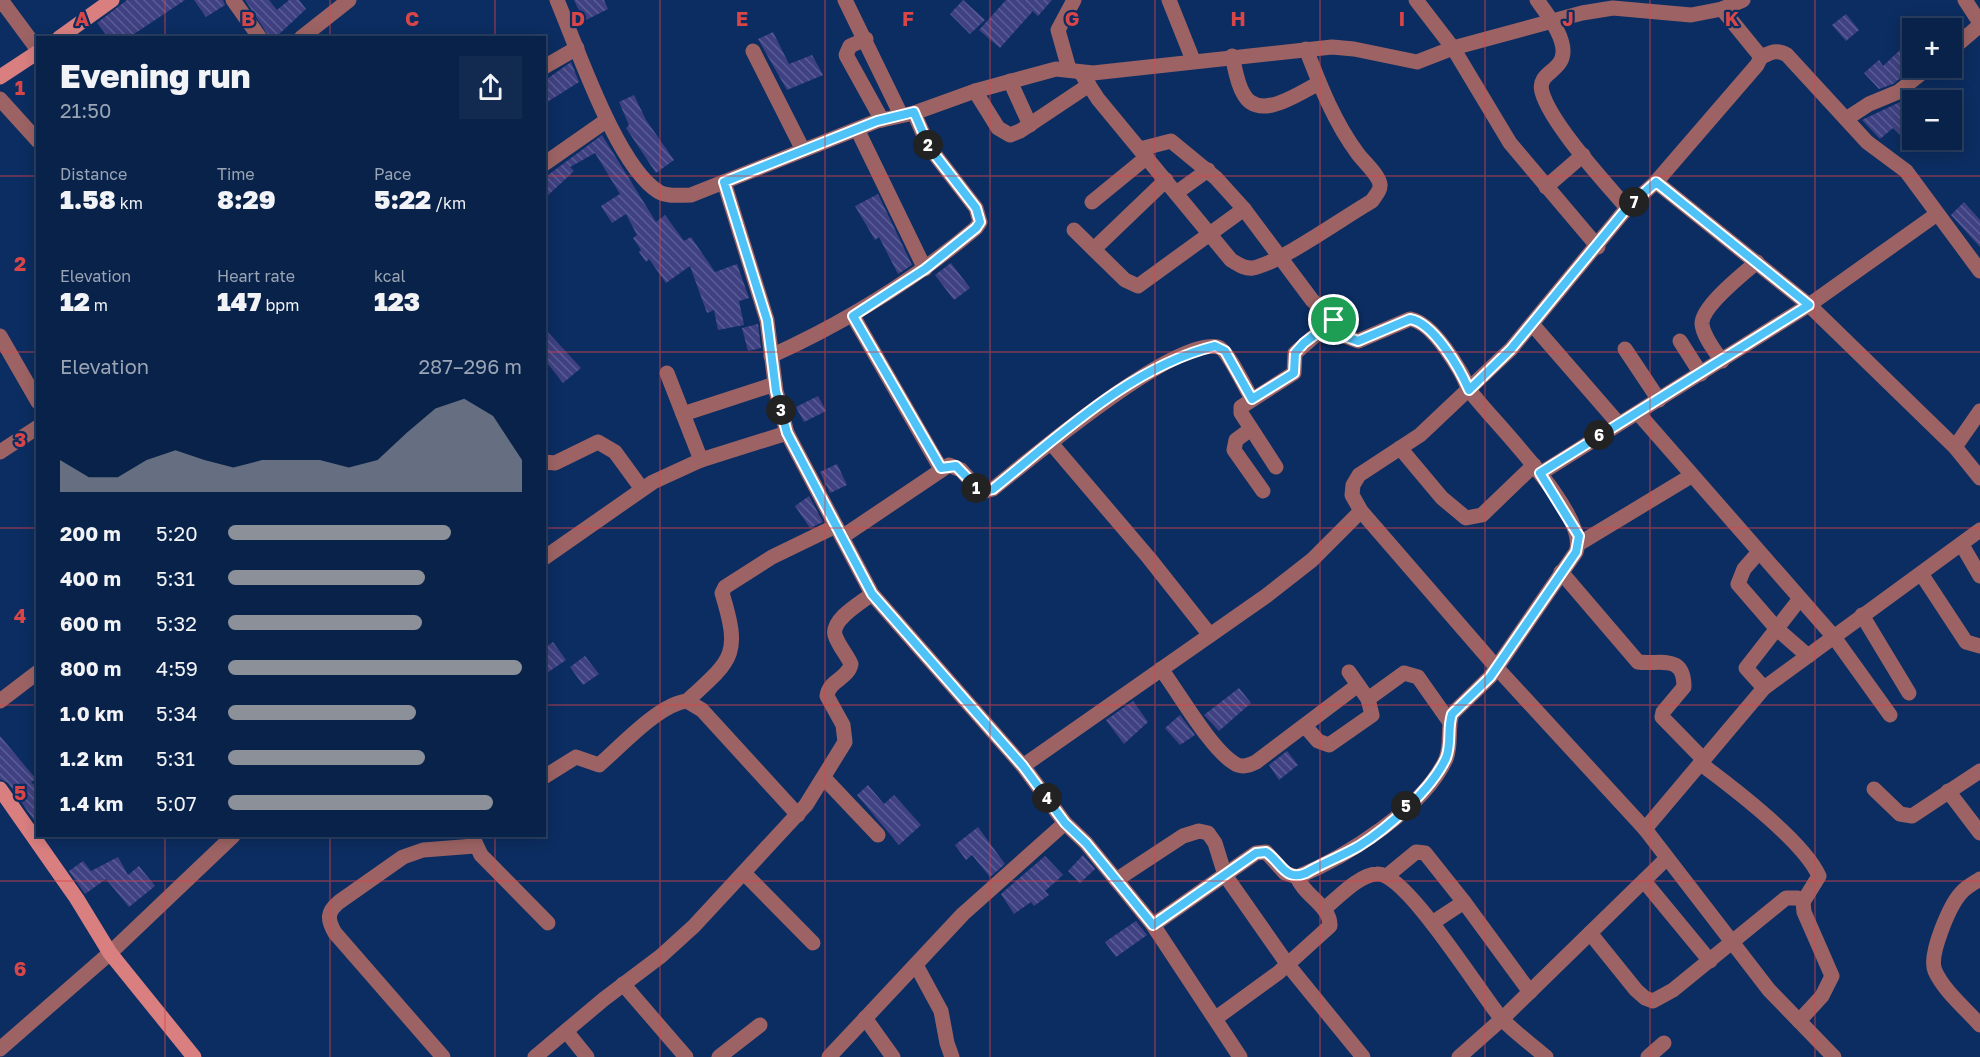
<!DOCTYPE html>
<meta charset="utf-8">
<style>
:root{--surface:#092249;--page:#122a50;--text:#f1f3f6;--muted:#99a4b4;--line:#293f61;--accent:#8c9099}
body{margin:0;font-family:"Golos Text",sans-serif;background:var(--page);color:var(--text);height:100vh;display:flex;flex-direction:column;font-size:22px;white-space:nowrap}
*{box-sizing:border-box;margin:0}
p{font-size:20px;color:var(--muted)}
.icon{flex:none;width:33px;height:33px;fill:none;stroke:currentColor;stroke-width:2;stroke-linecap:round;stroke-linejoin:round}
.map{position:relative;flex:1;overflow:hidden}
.side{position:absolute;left:36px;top:36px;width:510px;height:801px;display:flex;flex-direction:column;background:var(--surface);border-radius:0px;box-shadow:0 3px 15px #0003,0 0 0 2px var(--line)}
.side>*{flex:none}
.fabs{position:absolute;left:1902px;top:18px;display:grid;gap:12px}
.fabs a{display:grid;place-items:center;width:60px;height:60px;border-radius:0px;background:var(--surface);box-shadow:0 3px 15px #0003,0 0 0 2px var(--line);font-size:30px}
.pin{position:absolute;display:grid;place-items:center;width:51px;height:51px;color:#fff;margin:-26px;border:3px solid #fff;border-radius:50%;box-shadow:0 2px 6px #0007}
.km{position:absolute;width:30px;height:30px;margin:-15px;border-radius:50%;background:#222;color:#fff;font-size:16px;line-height:30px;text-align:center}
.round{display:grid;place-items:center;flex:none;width:63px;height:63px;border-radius:0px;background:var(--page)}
.summary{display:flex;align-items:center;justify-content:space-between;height:102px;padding:0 24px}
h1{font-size:33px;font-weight:800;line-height:45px}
.stats{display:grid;grid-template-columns:repeat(3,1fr);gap:9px;height:102px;padding:6px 24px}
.stats div{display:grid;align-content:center}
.stats b{font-size:26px;font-weight:800}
.stats small{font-size:16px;font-weight:400}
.stats p{font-size:16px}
.chart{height:168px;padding:12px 24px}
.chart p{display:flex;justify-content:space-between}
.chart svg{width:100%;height:108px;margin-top:6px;fill:var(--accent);opacity:.7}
ul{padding:0 24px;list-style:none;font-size:20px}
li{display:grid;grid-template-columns:96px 72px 1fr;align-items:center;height:45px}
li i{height:15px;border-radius:8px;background:var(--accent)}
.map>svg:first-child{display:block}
.building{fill:url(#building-back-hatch)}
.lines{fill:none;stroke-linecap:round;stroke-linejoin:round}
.street{stroke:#9d6364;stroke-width:15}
.secondary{stroke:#da7f80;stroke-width:15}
.route-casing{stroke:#fff;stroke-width:12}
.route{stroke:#4fc3f7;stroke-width:8}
.grid{fill:none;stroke:#d94648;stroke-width:1.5;stroke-opacity:0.55}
.grid-label{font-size:20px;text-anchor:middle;font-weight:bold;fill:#d94648;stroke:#0c2d61;stroke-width:4.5;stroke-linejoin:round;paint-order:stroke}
</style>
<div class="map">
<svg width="1980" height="1057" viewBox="0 0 1980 1057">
<defs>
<pattern id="building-back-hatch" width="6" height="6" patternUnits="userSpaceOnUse" patternTransform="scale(1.5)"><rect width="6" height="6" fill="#3f4182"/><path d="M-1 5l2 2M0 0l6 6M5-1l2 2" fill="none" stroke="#5b5d95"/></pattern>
</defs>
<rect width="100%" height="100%" fill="#0c2d61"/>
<g class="building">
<polygon points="127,0 185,0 128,38 109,38 97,23"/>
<polygon points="194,0 223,0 225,5 206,17"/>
<polygon points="245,0 269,0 277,10 289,0 299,0 306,9 275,38 270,38"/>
<polygon points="574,0 604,0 608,9 584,21"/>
<polygon points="963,0 985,20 970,34 950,14"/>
<polygon points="1006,0 1052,0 1038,16 1033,11 1000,48 979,30"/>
<polygon points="1846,14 1859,30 1846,41 1832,25"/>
<polygon points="773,32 789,64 812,55 823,75 787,90 758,39"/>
<polygon points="1900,50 1913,68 1893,84 1879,89 1864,73 1879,60 1883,66"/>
<polygon points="571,62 579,82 544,104 544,81"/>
<polygon points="634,95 646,120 674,160 656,173 626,128 629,125 619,102"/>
<polygon points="1900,102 1912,117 1912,147 1893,128 1880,139 1862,120"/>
<polygon points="602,135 656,222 665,215 684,241 691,237 715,272 737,264 749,298 739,301 744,325 718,330 714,310 707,313 690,266 666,283 649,259 646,262 639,252 641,250 633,238 637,235 626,214 612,223 601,206 620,194 595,153 570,167 574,171 544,199 544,178"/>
<polygon points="878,194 912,265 898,274 879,237 875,240 855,206"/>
<polygon points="1964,202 1980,220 1980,247 1951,215"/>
<polygon points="951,263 970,288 954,300 935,275"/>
<polygon points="758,324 761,348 748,351 742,328"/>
<polygon points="544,328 581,368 563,383 544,359"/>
<polygon points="818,396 826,411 804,422 796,407"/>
<polygon points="837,464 847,485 830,493 820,472"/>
<polygon points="809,496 823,522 810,528 795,506"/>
<polygon points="553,642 566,660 544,675 544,648"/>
<polygon points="585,656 599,674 583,685 570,667"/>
<polygon points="1239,688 1251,703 1219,731 1204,715"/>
<polygon points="1133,701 1148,722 1124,744 1106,720"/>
<polygon points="1180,715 1195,735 1180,745 1165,728"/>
<polygon points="0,736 36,779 31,782 38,789 38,826 8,783 0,779"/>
<polygon points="1287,751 1298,765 1279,780 1269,765"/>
<polygon points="868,785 884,804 894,795 921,825 899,845 857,795"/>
<polygon points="978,827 1005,864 990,877 972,855 966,860 955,845"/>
<polygon points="1083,855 1095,869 1080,883 1068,871"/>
<polygon points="1045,856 1063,875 1045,891 1049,895 1034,906 1031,902 1014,914 1001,894"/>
<polygon points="118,857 128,875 139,866 155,886 129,907 106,879 85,894 69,871 83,861 91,871"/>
<polygon points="1136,921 1147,935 1116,957 1105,942"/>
</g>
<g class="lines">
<g class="street">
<polyline points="1,0 38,50"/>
<polyline points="233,0 260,38"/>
<path d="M557,0C577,47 617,167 659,192C668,197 681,195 691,195L877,121L914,113L975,91L1056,69L1093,73L1332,47L1354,49L1417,62L1453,48L1582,13L1613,8L1691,15L1722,9L1743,0"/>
<polyline points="845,0 901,115"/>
<polyline points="1169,0 1193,60"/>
<polyline points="1416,0 1453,48 1510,143 1598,247"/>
<path d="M1537,0C1547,14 1568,40 1562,58C1558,72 1537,74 1542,92C1551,124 1604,181 1627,208"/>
<polyline points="1965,0 1980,23"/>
<polyline points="1722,9 1761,57 1757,65 1656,182 1627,208 1511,349 1420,435 1359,475 1353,485 1352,495 1361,511 1497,668 1645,829 1769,990 1834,1057"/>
<polyline points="301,38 349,0"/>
<polyline points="866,39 850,46 846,55 882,120"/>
<polyline points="1952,49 1980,25"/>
<polyline points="753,51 803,150"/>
<path d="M1232,56C1235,68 1237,83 1243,93C1258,123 1299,93 1319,83"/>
<path d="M1761,57C1772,52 1777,49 1787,55L1867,142L1906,171L1980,271"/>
<polyline points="544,67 577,48"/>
<polyline points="1069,69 1058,30 1074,0"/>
<path d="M1081,73L1098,99L1231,260C1238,264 1244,269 1253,268C1280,263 1344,217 1372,201C1375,196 1381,190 1380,184C1378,174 1364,162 1358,154C1334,122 1320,85 1306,49"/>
<polyline points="1010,81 1030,125"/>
<polyline points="975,91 998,128 1010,135 1020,131 1089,85"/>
<polyline points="0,99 38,141"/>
<polyline points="1846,119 1869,104 1898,92 1928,68"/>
<polyline points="857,129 925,269"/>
<path d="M1140,149L1171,141L1216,178L1244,209L1312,300L1333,320L1344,336L1358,341L1410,319C1430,322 1450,354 1460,371C1464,377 1466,385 1470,391C1493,422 1590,515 1576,552L1490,677L1452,714C1447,729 1452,743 1446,759C1424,808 1346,857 1297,877L1285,873L1266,852L1256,853L1153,925"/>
<polyline points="544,164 607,120"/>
<polyline points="724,182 767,320 776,391 787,433 872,594 1023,766 1065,823 1086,843 1153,925 1240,1057"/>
<polyline points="1656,182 1809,305 1955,447 1980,478"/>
<polyline points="1546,187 1583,155"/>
<polyline points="1176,193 1208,170"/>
<polyline points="1092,202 1147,157"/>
<polyline points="1074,230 1125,280 1138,286 1244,209"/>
<polyline points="1094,249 1166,180"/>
<polyline points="853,316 941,469"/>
<polyline points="1532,324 1618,423"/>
<polyline points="0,336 38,402"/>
<polyline points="1680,341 1701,374"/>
<polyline points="1625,349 1659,400"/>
<path d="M771,356C846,322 913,281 976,228L980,222L976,208L929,147L914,113"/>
<path d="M1722,361C1715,351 1703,336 1702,324C1701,307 1744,273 1757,262"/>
<polyline points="667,373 701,460"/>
<polyline points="1638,413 1834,637 1890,715"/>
<polyline points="683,414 775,384"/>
<polyline points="1251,429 1236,440 1234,450 1263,491"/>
<polyline points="1051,443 1149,558 1210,635"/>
<polyline points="1955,447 1980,411"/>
<polyline points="1400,448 1442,498 1466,518 1482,515 1534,465"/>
<polyline points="0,452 38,427"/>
<polyline points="544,462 555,463 598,442 615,452 642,489"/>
<polyline points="1276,467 1241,413 1241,407 1294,373 1295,353 1333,320"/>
<polyline points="1541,473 1809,305 1937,214"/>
<path d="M842,537L949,465L961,470L981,492L993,489C1029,460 1175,336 1218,347C1227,349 1246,389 1252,399"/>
<polyline points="1580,543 1691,476"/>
<polyline points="1962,545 1980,576"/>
<polyline points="1758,553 1744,569 1738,584 1777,629 1808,656"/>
<polyline points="544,558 653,482 701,460 787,433"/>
<path d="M1561,572L1638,662C1659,665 1684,653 1684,687L1663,712L1662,717L1704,760"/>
<polyline points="1922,575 1966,642 1980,646"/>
<polyline points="1862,615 1909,693"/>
<path d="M1161,669C1179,693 1210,748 1234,763C1241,768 1248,766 1256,762L1358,685"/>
<polyline points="1764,688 1746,668 1799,600"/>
<polyline points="1368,699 1404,673 1418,677 1449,721"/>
<polyline points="0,701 38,672"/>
<path d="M687,701C733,659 741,655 722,593L725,587L772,557L836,526"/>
<polyline points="1305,726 1318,741 1329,745 1372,715 1368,699 1349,672"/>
<path d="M1701,764C1732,787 1804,842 1819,876L1803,902L1804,912L1832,976L1822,996L1799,1021"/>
<polyline points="1023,766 1266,596 1312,560 1361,511"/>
<path d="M544,777L576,757L599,765C621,746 659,704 687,701L702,710L798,815"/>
<polyline points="824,778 878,835"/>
<polyline points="1874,789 1900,814 1912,816 1980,771"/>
<polyline points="1948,791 1980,833"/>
<polyline points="1645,829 1764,688 1980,530"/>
<polyline points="473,838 481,855 548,923"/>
<polyline points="745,874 813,943"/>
<polyline points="1388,875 1416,852 1425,853 1464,902 1530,992"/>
<path d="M1980,879C1974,883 1966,887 1961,893C1950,905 1928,955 1935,971C1944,991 1966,1009 1980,1025"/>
<polyline points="1116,880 1183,836 1199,831 1208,833 1215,843 1225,875 1288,965 1363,1057"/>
<polyline points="1644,881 1710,961"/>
<path d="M1324,909C1338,898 1358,875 1377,874C1405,871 1480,993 1501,1018C1514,1032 1531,1044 1546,1057"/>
<polyline points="1432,923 1464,902"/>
<polyline points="1590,933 1636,990 1645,998 1653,1001 1673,990 1786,898 1798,898 1803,902"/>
<polyline points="916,965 941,1011 947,1043 952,1057"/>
<polyline points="623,984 686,1057"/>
<polyline points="865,1018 893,1057"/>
<path d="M1216,1018L1278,973L1330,926C1331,906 1304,896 1297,877"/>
<polyline points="566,1031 587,1057"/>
<polyline points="0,1049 110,953 233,836"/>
<path d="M443,1057L335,933C327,919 327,912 339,902L403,857L423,850L475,846"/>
<path d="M535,1057L604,999L661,956L694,926L806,805L845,742L843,725L827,696C829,680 848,679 851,664C847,655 838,645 835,635C831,619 862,602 872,594"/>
<polyline points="719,1057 760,1025"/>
<polyline points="829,1057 963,914 1065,823"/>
<polyline points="1459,1057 1502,1019 1667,858"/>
<polyline points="1648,1057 1664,1043"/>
</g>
<g class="secondary">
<polyline points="59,38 112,0"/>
<polyline points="0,77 38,52"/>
<polyline points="0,789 77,899 110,953 194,1057"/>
</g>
</g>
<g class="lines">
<g class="route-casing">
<path id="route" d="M914,112L929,147L976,208L980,222L976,228L925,269L853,316L941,468L956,466L981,492L993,489C1059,436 1132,366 1215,346L1225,351L1252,399L1294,373L1295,353L1304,343L1334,320L1344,336L1358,341L1410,319C1434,323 1460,369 1469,390L1511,349L1627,208L1656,182L1809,305L1540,473L1579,536L1576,552L1490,677L1452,714C1447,729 1452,743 1446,758C1432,789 1388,828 1359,846C1342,856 1323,863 1306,873C1285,882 1281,862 1266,852L1256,853L1153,925L1086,843L1065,823L1023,766L872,594L787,433L776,391L767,320L724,182L877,121Z"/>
</g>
<use href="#route" class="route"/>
</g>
<path class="grid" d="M165,0V38M330,0V38M495,0V38M660,0V1057M825,0V1057M990,0V1057M1155,0V1057M1320,0V1057M1485,0V1057M1650,0V1057M1815,0V1057M0,176H38M544,176H1980M0,352H38M544,352H1980M0,528H38M544,528H1980M0,705H38M544,705H1980M165,836V1057M330,836V1057M495,836V1057M0,881H1980"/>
<g class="grid-label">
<text x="82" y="26">A</text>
<text x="248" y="26">B</text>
<text x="412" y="26">C</text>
<text x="578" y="26">D</text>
<text x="742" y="26">E</text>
<text x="908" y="26">F</text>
<text x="1072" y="26">G</text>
<text x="1238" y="26">H</text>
<text x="1402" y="26">I</text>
<text x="1568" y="26">J</text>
<text x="1732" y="26">K</text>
<text x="20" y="95">1</text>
<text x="20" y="271">2</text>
<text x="20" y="447">3</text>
<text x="20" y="623">4</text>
<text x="20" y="800">5</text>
<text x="20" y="976">6</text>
</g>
</svg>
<div class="fabs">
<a>+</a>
<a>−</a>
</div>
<div class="pin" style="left:1334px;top:320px;background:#1e9e55"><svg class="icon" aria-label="arrive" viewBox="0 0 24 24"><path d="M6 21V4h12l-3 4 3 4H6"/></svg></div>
<b class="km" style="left:976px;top:488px">1</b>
<b class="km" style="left:928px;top:145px">2</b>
<b class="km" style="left:781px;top:410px">3</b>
<b class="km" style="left:1047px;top:798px">4</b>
<b class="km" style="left:1406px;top:806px">5</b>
<b class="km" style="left:1599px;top:435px">6</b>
<b class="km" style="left:1634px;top:202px">7</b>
<section class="side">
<div class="summary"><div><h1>Evening run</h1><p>21:50</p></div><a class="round"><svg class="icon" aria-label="share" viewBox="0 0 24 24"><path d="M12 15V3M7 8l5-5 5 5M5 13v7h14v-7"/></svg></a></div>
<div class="stats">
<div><p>Distance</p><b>1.58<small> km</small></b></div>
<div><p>Time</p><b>8:29</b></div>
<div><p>Pace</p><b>5:22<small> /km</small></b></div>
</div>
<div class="stats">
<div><p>Elevation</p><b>12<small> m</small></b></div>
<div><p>Heart rate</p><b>147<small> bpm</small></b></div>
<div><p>kcal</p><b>123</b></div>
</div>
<div class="chart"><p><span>Elevation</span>287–296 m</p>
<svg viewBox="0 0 160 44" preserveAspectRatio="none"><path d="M0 44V31L10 38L20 38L30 31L40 27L50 31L60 34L70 31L80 31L90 31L100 34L110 31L120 20L130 10L140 6L150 13L160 31V44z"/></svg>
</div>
<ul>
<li><b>200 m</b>5:20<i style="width:76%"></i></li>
<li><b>400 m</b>5:31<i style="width:67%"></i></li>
<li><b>600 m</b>5:32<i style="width:66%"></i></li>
<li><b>800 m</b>4:59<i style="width:100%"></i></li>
<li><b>1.0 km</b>5:34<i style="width:64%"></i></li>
<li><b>1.2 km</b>5:31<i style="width:67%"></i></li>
<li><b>1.4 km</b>5:07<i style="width:90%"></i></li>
</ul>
</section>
</div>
